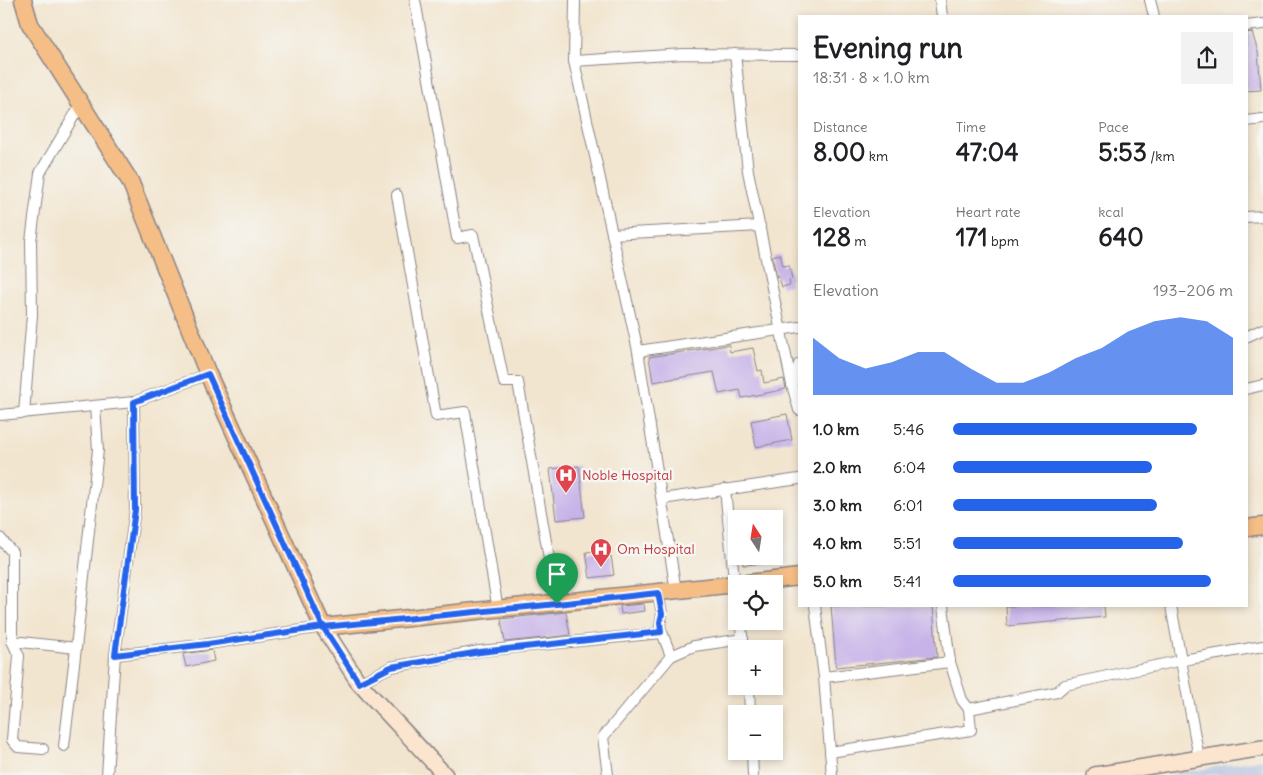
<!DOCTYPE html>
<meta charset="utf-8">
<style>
:root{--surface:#fff;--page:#f2f2f2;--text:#202124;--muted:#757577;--accent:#2563eb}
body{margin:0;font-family:Delius,sans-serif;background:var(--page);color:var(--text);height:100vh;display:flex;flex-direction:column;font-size:19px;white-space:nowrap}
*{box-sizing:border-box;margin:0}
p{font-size:16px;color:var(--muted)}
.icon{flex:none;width:28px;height:28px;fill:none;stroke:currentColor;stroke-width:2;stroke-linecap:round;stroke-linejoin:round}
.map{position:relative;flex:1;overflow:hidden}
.side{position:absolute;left:798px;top:15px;width:450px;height:592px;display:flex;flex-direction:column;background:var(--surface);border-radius:0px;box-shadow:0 2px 8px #0003}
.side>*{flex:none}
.needle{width:32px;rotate:348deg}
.buttons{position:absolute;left:728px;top:510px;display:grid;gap:10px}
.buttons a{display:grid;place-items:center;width:55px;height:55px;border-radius:0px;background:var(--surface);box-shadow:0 2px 8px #0003;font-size:25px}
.pin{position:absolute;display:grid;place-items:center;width:42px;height:42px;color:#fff;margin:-51px -21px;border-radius:50% 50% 50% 0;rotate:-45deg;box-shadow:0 0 5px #0007}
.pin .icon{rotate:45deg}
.round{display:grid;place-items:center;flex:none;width:52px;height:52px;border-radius:0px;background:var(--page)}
.headline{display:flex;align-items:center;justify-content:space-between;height:85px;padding:0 15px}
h1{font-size:28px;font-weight:700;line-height:38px}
.figures{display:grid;grid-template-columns:repeat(3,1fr);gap:8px;height:85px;padding:5px 15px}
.figures div{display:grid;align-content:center}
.figures b{font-size:25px;font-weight:700}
.figures small{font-size:14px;font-weight:400}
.figures p{font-size:14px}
.chart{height:140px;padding:10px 15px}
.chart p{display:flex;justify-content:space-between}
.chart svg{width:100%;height:90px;margin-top:5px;fill:var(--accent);opacity:.7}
ul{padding:0 15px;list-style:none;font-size:16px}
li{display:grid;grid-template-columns:80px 60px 1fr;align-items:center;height:38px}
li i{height:12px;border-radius:6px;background:var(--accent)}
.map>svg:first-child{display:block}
.industrial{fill:#b8c5de}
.building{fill:#c7b3e8}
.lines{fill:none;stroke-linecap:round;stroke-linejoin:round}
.street-casing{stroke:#8a8485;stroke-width:12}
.secondary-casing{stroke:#8a8485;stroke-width:18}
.primary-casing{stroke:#8a8485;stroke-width:19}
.street{stroke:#fff;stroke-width:10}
.secondary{stroke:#fbe5cf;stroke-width:15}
.primary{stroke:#f6be87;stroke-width:16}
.route-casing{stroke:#fff;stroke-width:10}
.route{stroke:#2563eb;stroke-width:6}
.labels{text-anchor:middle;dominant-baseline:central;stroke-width:5;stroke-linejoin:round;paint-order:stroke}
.health-label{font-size:14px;fill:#be3a42;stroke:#f6f6f2;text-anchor:start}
</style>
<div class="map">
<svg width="1263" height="775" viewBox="0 0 1263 775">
<rect width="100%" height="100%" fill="#f6f6f2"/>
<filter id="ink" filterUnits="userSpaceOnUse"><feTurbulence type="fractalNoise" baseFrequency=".02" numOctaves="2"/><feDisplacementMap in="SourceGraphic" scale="10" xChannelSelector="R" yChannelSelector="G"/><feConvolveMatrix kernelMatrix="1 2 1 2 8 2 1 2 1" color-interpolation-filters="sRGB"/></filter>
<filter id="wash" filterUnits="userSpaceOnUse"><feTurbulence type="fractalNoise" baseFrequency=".0096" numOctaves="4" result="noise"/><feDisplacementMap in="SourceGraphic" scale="20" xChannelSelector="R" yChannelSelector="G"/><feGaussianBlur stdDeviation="1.12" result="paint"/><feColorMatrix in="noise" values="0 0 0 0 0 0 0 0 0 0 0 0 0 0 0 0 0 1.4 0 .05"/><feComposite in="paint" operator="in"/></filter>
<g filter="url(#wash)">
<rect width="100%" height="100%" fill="#f2e5cf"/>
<polygon class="industrial" points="1263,759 1263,775 1167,775"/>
<g id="blocks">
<g class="building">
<polygon points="1252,32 1258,52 1261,90 1246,91 1246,33"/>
<polygon points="780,254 783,266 789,265 792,279 789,280 790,285 782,287 779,277 777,277 772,256"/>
<polygon points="729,345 730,352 753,348 758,371 762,370 764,383 784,379 786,389 742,398 740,390 719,394 714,372 653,382 649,357"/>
<polygon points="787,414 792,440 756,447 751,421"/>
<polygon points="579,466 585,517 556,520 550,469"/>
<polygon points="597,551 597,558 611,556 614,575 590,578 586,552"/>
<polygon points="743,556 772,556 772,563 743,565"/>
<polygon points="644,604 645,611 621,614 620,606"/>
<polygon points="831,606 933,606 937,657 836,667"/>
<polygon points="1006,606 1104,606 1105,617 1007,626"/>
<polygon points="566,612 570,635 505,642 501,619"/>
<polygon points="212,650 214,661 186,667 183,654"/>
</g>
</g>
</g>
<g filter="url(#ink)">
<use href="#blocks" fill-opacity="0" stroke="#8a8485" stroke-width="1"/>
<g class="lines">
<g class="street-casing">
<g id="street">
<polyline points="415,0 457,238 473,235 504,382 518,382 557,604"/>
<polyline points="575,0 574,61 638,351 676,591"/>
<polyline points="940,0 942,16"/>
<polyline points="1150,0 1154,16"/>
<polyline points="1246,26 1263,24"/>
<polyline points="735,54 748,171 792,385"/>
<polyline points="574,61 684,54 799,55"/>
<polyline points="1246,121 1263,119"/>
<polyline points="397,195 436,416 465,412 498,610"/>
<polyline points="1246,217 1263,216"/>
<polyline points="612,234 760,226"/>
<polyline points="1246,337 1263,329"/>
<polyline points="638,351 799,327"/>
<polyline points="799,364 792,385 799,410"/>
<polyline points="1246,389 1263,385"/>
<polyline points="24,413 32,315 31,241 40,173 81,104"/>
<polyline points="0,415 134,402 208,374"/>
<polyline points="725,489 736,599"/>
<polyline points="662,499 799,479"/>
<polyline points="0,538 12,552 12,641 19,656 12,740 18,747 43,749"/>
<polyline points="658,593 662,614 660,627 671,656"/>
<polyline points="815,606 824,677 832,775"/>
<polyline points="1171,606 1199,758"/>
<polyline points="740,621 744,649"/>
<polyline points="12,641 76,648 98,450 95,406"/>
<polyline points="115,655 208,644 323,627"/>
<polyline points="824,677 950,662"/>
<polyline points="359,683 391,667 480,651 661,633"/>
<polyline points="749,686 750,714"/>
<polyline points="969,709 1057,692 1065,685 1183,660 1263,646"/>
<polyline points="64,746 76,648"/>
<polyline points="752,751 753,775"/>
<polyline points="830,752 971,730 969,709 962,700 950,662 943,606"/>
<polyline points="107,775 115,655 135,510 134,402"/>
<polyline points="608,775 603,737 671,656 694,646 743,639"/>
</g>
</g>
<g class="secondary-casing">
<g id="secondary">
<polyline points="323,627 359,683 445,775"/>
<polyline points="1095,775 1263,748"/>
</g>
</g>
<g class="primary-casing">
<g id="primary">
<polyline points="23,0 30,24 130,181 208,374 323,627 736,584"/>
<polyline points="1246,528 1263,526"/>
<polyline points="739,584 799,577"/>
</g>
</g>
<use href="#street" class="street"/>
<use href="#secondary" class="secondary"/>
<use href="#primary" class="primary"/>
</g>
</g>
<g class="lines" filter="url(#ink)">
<g class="route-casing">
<polyline id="route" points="557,604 323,627 208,374 134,402 135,510 115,655 208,644 323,627 359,683 391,667 480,652 661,632 660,622 662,614 658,593 557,604"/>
</g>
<use href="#route" class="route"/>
</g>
<defs>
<g id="hospital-pin" transform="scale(1.125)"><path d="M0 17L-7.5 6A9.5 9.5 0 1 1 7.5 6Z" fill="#e0444e" stroke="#f6f6f2"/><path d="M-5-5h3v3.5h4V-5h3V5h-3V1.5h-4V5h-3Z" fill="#fff"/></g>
</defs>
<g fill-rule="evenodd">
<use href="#hospital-pin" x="566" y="475"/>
<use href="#hospital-pin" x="601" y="549"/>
</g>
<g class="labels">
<g class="health-label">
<text x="582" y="475">Noble Hospital</text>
<text x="617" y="549">Om Hospital</text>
</g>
</g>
</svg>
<div class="buttons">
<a><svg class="needle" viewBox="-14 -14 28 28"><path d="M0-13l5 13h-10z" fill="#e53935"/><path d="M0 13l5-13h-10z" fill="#757577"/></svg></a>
<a><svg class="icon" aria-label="locate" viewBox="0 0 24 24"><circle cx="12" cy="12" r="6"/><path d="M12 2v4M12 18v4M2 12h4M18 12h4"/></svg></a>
<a>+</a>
<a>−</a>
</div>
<div class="pin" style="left:557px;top:604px;background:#1e9e55"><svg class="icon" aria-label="arrive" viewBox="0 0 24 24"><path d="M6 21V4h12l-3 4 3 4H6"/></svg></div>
<section class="side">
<div class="headline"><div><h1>Evening run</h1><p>18:31 · 8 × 1.0 km</p></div><a class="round"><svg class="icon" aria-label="share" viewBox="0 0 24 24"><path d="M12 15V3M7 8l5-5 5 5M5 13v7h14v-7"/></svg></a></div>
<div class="figures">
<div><p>Distance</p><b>8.00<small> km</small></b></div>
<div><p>Time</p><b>47:04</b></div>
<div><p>Pace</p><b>5:53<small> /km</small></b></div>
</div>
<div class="figures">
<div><p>Elevation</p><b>128<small> m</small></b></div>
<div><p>Heart rate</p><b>171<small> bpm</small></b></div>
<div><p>kcal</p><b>640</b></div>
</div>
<div class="chart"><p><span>Elevation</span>193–206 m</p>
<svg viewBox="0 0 160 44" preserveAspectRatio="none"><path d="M0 44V16L10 26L20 31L30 28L40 23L50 23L60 31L70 38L80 38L90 33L100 26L110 21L120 13L130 8L140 6L150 8L160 16V44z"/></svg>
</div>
<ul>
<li><b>1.0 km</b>5:46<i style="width:87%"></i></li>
<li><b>2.0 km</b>6:04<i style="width:71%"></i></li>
<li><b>3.0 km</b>6:01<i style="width:73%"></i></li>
<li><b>4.0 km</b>5:51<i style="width:82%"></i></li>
<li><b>5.0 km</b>5:41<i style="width:92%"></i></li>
</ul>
</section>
</div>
